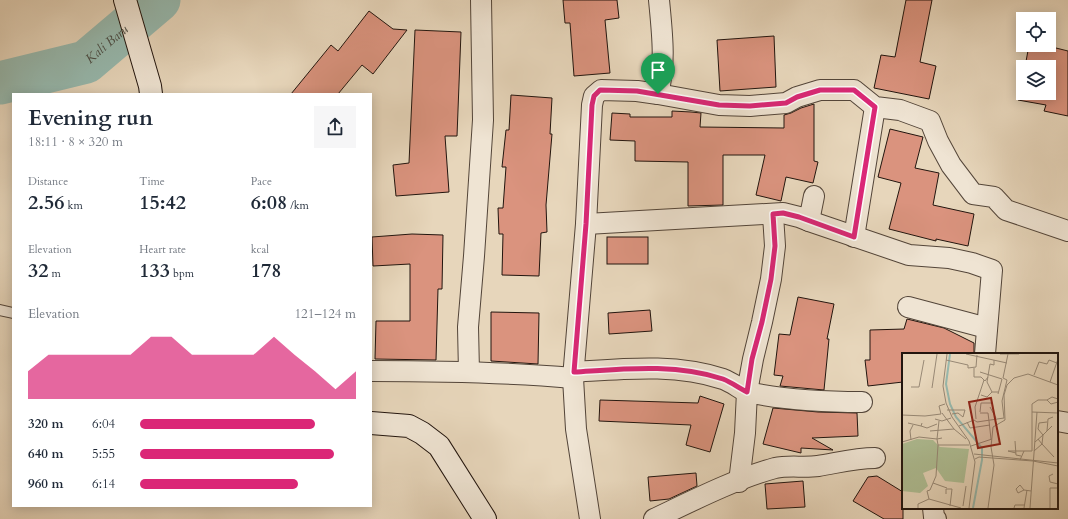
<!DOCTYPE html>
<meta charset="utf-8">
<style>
:root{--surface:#fff;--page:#f6f6f7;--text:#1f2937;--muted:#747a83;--accent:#db2777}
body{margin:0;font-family:Cardo,serif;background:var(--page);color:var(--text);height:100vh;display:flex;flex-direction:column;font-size:15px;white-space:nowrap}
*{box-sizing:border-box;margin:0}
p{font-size:13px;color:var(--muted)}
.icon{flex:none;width:22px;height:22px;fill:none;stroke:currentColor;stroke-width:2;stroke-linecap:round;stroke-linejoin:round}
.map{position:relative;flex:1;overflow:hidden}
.panel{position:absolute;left:12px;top:93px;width:360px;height:414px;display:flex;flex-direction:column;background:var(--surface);border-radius:0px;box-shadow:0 2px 10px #0003}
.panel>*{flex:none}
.fabs{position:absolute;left:1016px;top:12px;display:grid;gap:8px}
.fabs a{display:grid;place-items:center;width:40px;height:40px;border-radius:0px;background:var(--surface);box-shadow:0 2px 10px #0003;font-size:20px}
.pin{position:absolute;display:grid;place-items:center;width:34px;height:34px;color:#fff;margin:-41px -17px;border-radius:50% 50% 50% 0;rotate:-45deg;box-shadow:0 0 4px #0007}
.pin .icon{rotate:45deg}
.round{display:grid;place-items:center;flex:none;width:42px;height:42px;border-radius:0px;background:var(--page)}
.overview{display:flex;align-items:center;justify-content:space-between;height:68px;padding:0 16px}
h1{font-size:22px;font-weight:700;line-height:30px}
.figures{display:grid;grid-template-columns:repeat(3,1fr);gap:6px;height:68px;padding:4px 16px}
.figures div{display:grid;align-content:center}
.figures b{font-size:20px;font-weight:700}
.figures small{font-size:11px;font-weight:400}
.figures p{font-size:11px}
.chart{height:112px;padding:8px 16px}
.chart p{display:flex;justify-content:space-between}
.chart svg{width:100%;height:72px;margin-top:4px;fill:var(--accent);opacity:.7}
ul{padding:0 16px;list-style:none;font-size:13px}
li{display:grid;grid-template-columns:64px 48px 1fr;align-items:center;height:30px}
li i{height:10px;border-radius:5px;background:var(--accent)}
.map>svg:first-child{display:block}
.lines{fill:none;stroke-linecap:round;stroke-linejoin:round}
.river{stroke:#97b9ae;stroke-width:43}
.building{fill:#da937e;stroke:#22150e}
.lane-casing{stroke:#534539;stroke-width:12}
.street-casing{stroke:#534539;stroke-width:22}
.secondary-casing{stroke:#22150e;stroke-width:24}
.lane{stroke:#efe4d3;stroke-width:10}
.street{stroke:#efe4d3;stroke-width:20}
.secondary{stroke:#efe4d3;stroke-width:22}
.route-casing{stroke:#fff;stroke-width:8}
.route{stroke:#db2777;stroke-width:5}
.labels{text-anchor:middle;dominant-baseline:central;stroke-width:3;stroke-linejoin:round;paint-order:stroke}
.water-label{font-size:13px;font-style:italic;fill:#4b4e46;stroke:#efe4d3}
.inset-river{fill:none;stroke:#97b9ae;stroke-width:2}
.inset-road{fill:none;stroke:#988976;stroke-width:1}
.view{fill:#8f2418;fill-opacity:0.15;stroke:#8f2418;stroke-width:2}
.inset-edge{fill:none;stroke:#22150e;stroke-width:2}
</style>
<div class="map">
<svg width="1068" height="519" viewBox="0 0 1068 519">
<rect width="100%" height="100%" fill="#e7d6bb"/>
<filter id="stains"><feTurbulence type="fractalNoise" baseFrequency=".005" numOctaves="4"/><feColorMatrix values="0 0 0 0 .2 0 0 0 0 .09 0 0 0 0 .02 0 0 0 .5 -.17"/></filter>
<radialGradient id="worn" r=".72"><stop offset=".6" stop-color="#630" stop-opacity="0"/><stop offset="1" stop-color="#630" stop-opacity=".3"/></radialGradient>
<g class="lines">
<path class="river" id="s1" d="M0,83L86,62L159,0"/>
</g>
<g class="building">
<polygon points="563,0 617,0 619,18 605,20 610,73 574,76 570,23 565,23"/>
<polygon points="906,0 932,0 920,62 936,66 929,99 874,88 881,55 895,57"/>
<polygon points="369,11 393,29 407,30 373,74 362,65 338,94 291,94 331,45 338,51"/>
<polygon points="415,30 461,32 457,136 445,136 449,192 396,196 393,165 409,163"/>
<polygon points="1049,35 1055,36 1052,47 1068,51 1068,116 1044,111 1046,105 1018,100 1023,76 1023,93 1049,93 1049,67 1025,67 1029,45 1049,45"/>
<polygon points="774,36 776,87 720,91 717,40"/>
<polygon points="511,95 552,98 550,134 552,134 546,205 547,232 541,233 539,276 502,275 503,234 499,234 498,208 503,208 506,167 502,167 506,130 509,130"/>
<polygon points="814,104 814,161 818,162 813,183 786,177 781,201 756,195 765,155 723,155 723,205 688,206 688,162 635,161 635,141 610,140 612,113 630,114 630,117 672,117 672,111 691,112 701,113 700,127 784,128 784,115 791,113 801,108"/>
<polygon points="890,129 923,137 915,168 939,173 933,205 974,214 968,246 936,239 936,241 889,229 901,183 878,177"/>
<polygon points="412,234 443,235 442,289 438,289 436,360 375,359 376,321 410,321 410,264 373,266 372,237"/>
<rect x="607" y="237" width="41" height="27"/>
<polygon points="798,297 834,304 827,339 829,339 824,390 780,386 783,376 774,375 779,334 790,335"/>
<polygon points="650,310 652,331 609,334 608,313"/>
<polygon points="491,312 539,313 538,364 491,361"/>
<polygon points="907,319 944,328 974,343 974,354 903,354 903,382 868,386 865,360 870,360 870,330 904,329"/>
<polygon points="700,396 724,404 710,452 686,445 691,425 599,421 600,400 698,403"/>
<polygon points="773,408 818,412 857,413 858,436 812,438 833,450 801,448 801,453 763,444"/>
<polygon points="696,473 697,486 669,499 650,501 648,477"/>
<polygon points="877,476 903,492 903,519 884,519 853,501 868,477"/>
<polygon points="803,481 805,507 767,509 765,484"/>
</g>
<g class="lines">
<g class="lane-casing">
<polyline id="lane" points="0,310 13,313"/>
</g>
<g class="street-casing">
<g id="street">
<polyline points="658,94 719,105 750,106 786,103 797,97 820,90 854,90 875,107 900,110 930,121 938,141 951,165 973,194 994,197 1006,210 1068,231"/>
<polyline points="809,221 909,255 949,258 972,263 992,270 985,354"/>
<polyline points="586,224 783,213 799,217 809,221 814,196"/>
<polyline points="854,237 875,107"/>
<polyline points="908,307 987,328"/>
<path d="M371,371C438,371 505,372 573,378"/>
<polyline points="469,372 468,327 474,256 483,120 481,0"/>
<path d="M573,372C623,369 675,363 723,379C731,382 739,388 747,392L753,359L762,322L771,279L775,246L773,215"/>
<polyline points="1057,421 1068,423"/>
<path d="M739,482L745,433L747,392C785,400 823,402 862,402"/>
<polyline points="933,508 934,517 936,519"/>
<path d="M590,519L576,429L573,378L586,224L592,105L594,96L601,90L637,91L658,94C666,63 662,32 659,0"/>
<path d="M654,519C692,501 735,479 775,468C789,465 804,468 818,466C837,463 855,458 875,458"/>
</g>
</g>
<g class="secondary-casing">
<g id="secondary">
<polyline points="125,0 150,86 151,94"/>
<polyline points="371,423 409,426 422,433 439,446 485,519"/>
</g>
</g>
<use href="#lane" class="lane"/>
<use href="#street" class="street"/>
<use href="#secondary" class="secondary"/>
</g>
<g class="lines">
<g class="route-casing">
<path id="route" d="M600,90L637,91L719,105L750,106L786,103L797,97L820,90H854L875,107L854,237L799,217L783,213L773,214L775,246L771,279L762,322L752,359L747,392C739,388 731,382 723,379C675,363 623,369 574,372L586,224L592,105L594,96Z"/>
</g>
<use href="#route" class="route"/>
</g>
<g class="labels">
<g class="water-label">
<text stroke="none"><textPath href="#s1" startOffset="116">Kali Baru</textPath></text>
</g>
</g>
<g transform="translate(902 353)">
<rect width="156" height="156" fill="#e7d6bb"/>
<path d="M15,86L31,87L38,94L67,96L62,130L43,128L34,115L21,120L26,133L18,140L0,138V91Z" fill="#afbf95"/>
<path class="inset-river" d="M48,1L44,31L48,51L54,64L80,95V107L71,155"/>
<path class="inset-road" d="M45,1L41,33L44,50L50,64L67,88L73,109L67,155M64,1L105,10M98,1H117M44,7L66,12V15L74,14L75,2M72,15V24H79L83,28L86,24M78,19L100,26M132,22L137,9L145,11L147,7L155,10M148,29L156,6M9,34H17L22,7M30,35L35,1M90,39L85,29L88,11L92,12V7M96,41L100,26M79,42L85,44L90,39H96M145,47L150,44L156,46M88,54L94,65M45,57H63L61,64L56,60L50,61M78,59L79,50H90M130,59L156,60M40,60L52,76L64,86M78,60H86L87,68M0,62L23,63L39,61L37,53L43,51M33,66L40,68L49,65M74,66L73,54L82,27M37,68L35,86L40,85M87,68L89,86M65,69L68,75L88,72M6,70L19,73M20,70L19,73L25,75L35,71M57,73L72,67L75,69L102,65L100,48L105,27L101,25L106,1M150,73L141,82L140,91L152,104M28,78L52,76M145,78L146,66L151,64M9,87L8,78L11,72M113,88L114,102L119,103M0,89L17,84L35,86L36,92H67M133,89L141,82L136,76L137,70L145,69M69,93L90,86M132,98L140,91L136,86M114,100L106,98H122M72,101L156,110M73,106L77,104L131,108L156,113M118,107L122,98H130V51L136,47H145L149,51L156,49M151,121L147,123L148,129L156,131M31,130L45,135M122,137L116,140L114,136L118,132L122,137L129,138M44,141V136H50L48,153M27,146L25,138L28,137L34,123L36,92M61,153L64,133M16,155V151L27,146L59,155M86,155L92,112L89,94L91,74L103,67L102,42L105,32L112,25L126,21L156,32M112,155L113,152H123M122,155L125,137M128,155L135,59M148,155V135H156"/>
<path class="view" d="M89,45L98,91L76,95L67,49Z"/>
<rect width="156" height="156" class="inset-edge"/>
</g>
<rect width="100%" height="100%" filter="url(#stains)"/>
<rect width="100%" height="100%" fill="url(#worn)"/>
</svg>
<div class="fabs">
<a><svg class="icon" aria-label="locate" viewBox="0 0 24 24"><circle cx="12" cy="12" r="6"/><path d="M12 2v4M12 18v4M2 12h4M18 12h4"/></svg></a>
<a><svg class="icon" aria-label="layers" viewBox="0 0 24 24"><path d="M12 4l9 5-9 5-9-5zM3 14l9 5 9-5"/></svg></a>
</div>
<div class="pin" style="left:658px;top:94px;background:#1e9e55"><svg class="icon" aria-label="arrive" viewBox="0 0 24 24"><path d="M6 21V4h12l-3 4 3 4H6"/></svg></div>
<section class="panel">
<div class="overview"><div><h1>Evening run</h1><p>18:11 · 8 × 320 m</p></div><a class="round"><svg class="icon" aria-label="share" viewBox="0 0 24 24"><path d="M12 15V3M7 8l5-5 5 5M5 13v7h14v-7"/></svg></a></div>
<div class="figures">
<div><p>Distance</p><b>2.56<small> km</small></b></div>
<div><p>Time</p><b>15:42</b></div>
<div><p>Pace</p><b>6:08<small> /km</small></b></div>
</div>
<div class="figures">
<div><p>Elevation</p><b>32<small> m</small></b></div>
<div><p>Heart rate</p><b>133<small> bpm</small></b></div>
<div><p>kcal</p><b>178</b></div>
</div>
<div class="chart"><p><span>Elevation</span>121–124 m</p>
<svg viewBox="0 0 160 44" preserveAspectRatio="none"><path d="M0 44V27L10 17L20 17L30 17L40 17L50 17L60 6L70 6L80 17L90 17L100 17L110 17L120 6L130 17L140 27L150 38L160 27V44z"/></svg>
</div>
<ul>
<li><b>320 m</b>6:04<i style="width:81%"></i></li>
<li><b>640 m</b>5:55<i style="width:90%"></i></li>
<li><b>960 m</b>6:14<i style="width:73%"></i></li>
</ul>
</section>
</div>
